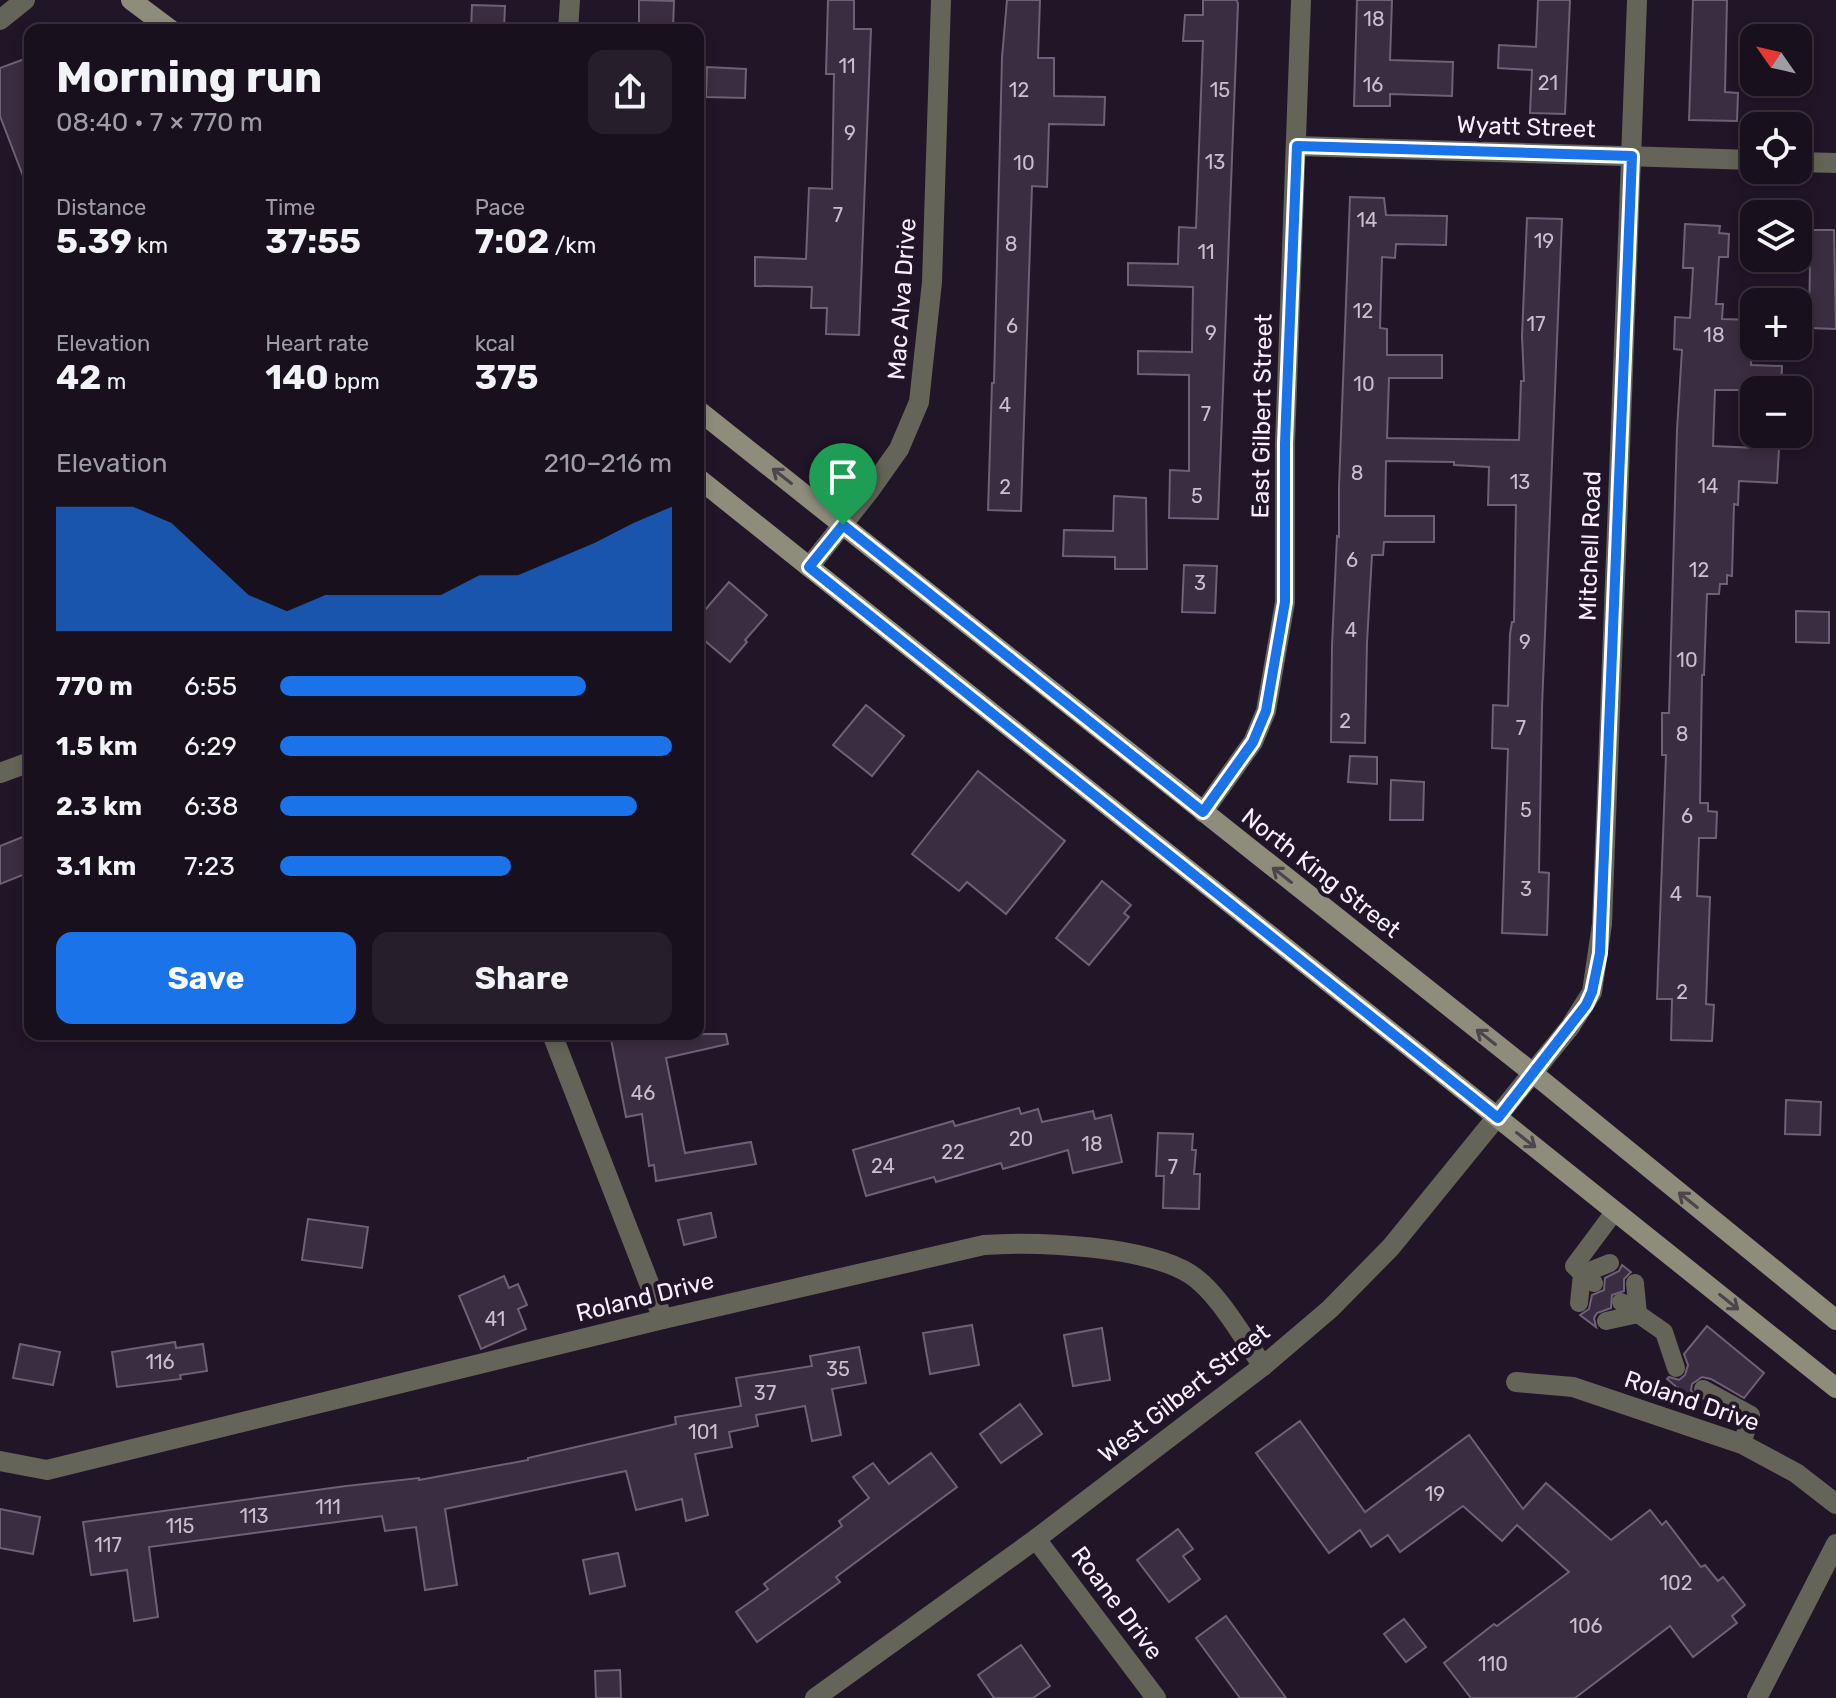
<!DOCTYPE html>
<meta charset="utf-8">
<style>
:root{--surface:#19101e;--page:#261e2b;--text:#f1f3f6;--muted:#9f9da4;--line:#37303c;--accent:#1a73e8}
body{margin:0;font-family:Rubik,sans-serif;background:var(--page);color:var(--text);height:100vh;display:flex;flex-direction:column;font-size:30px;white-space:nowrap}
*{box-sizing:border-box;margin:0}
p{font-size:26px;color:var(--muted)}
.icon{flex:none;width:44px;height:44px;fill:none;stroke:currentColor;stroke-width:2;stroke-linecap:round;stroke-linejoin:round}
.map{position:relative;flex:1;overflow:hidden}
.drawer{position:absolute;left:24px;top:24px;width:680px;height:1016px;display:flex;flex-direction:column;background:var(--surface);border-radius:16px;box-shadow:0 4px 12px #0003,0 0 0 2px var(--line)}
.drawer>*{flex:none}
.needle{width:52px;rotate:304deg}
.controls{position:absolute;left:1740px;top:24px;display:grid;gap:16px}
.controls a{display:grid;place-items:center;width:72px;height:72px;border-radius:16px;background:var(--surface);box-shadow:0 4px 12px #0003,0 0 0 2px var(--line);font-size:40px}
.pin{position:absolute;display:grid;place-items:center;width:68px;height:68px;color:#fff;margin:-82px -34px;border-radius:50% 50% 50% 0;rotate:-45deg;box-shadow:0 0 8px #0007}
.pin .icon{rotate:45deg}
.round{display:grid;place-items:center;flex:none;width:84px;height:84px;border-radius:16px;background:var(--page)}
.head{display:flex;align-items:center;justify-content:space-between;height:136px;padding:0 32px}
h1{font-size:44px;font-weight:700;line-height:60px}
.metrics{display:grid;grid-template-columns:repeat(3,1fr);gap:12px;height:136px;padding:8px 32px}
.metrics div{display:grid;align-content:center}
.metrics b{font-size:34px;font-weight:700}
.metrics small{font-size:22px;font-weight:400}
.metrics p{font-size:22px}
.chart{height:224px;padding:16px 32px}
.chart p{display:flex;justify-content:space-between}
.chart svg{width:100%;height:144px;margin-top:8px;fill:var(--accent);opacity:.7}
.cta{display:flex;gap:16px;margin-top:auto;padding:16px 32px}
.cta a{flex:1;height:92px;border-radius:16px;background:var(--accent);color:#fff;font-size:32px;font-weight:700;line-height:92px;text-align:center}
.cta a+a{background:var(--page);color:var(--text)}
ul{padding:0 32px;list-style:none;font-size:26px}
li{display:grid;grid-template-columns:128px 96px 1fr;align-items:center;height:60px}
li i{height:20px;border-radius:10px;background:var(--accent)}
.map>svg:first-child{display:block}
.building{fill:#3a2d41;stroke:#6e6076;stroke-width:2}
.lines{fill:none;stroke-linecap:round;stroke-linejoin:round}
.lane{stroke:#646458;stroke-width:18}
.street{stroke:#646458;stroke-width:20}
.secondary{stroke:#8e8d7b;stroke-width:20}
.oneway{stroke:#4d4549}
.route-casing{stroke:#fff;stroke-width:16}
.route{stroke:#1a73e8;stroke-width:10}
.labels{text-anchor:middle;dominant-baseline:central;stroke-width:8;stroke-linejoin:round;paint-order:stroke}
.number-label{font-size:20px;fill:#c8becd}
.street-label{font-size:24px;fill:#f7effc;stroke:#211528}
</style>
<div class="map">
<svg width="1836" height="1698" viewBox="0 0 1836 1698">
<rect width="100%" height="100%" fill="#211528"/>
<g class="building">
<polygon points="639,0 674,1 673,30 639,30"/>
<polygon points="828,0 854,0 854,29 871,29 859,335 826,334 827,308 811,308 812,287 755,286 755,257 806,259 809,188 832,189 834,74 826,74"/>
<polygon points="1007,0 1040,0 1038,58 1054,58 1054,96 1105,97 1104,125 1049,124 1047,187 1032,186 1021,511 988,510 992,383 994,383 1002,57"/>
<polygon points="1203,0 1237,0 1238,4 1218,519 1169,518 1170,470 1189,471 1189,375 1138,374 1138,351 1192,352 1193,287 1128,285 1128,263 1178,264 1179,227 1196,228 1203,41 1183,41 1185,15 1203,15"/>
<polygon points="1357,0 1392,0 1390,60 1453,62 1452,96 1390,94 1390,106 1354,106"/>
<polygon points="1538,0 1570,0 1565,114 1530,113 1532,70 1498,68 1499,45 1536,47"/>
<polygon points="1693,0 1727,0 1725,92 1738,93 1737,121 1689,120"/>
<polygon points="472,5 505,6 504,30 471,30"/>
<polygon points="30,57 30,189 28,189 0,116 0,68"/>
<polygon points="707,67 746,69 745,98 706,97"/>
<polygon points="1350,197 1384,198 1386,215 1447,216 1446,245 1396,244 1395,258 1382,257 1380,328 1387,329 1387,355 1442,355 1442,378 1389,378 1387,438 1519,440 1521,381 1524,381 1522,336 1527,218 1562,219 1542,707 1539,872 1549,873 1547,935 1502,933 1508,749 1492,748 1493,705 1508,706 1510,634 1512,622 1514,622 1516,505 1488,505 1489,467 1454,465 1454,462 1386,461 1385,516 1434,516 1434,542 1384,542 1383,555 1372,555 1367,642 1365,743 1331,742 1332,646 1337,536 1339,537 1339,487"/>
<polygon points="1685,224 1720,226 1719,233 1729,234 1728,257 1719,257 1716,304 1723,304 1722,319 1754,320 1751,365 1782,366 1781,390 1715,390 1713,446 1779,449 1777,483 1739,481 1738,505 1734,504 1732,576 1727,575 1727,584 1720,584 1719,594 1707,594 1704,675 1702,675 1700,803 1708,803 1708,811 1717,812 1716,838 1699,838 1697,896 1710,897 1706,1004 1714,1005 1712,1041 1671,1040 1672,999 1657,999 1666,755 1662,755 1662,713 1669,713 1677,430 1682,350 1674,349 1675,317 1690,318 1693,268 1683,268"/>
<polygon points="1804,230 1834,230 1836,329 1809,328 1810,260 1804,260"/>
<polygon points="1114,496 1146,498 1147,569 1115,569 1115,557 1063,556 1064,530 1113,531"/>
<polygon points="1184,565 1217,566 1215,613 1182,612"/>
<polygon points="729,582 767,615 745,640 747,642 730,662 698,635 698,618"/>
<polygon points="1796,611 1829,612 1829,643 1796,642"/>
<polygon points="866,705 904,736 872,776 833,745"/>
<polygon points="1350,756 1377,757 1377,784 1348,782"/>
<polygon points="978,771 1065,841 1006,914 967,882 959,891 912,854"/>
<polygon points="1391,780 1424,782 1423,820 1390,820"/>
<polygon points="30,834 30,872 0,884 0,846"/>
<polygon points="1102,881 1131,905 1124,913 1129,917 1089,965 1056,938"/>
<polygon points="610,1034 726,1034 728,1044 666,1058 685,1153 751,1142 756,1164 656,1181 654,1165 649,1166 642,1114 626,1117"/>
<polygon points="1786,1100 1821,1102 1820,1135 1785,1134"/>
<polygon points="1019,1108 1021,1114 1038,1109 1042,1122 1093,1111 1095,1119 1111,1115 1122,1162 1073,1173 1068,1150 1003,1169 1001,1163 936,1182 934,1177 866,1196 853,1150 953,1121 955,1126"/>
<polygon points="1158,1133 1193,1134 1192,1150 1196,1150 1194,1174 1200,1174 1199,1209 1163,1208 1164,1176 1156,1176"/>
<polygon points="711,1213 716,1237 684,1245 678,1220"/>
<polygon points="308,1219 368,1227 362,1268 302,1260"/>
<polygon points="1622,1265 1631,1272 1624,1279 1624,1291 1612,1295 1611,1308 1597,1313 1594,1318 1596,1327 1580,1315 1589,1309 1592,1295 1604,1290 1605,1278 1619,1271"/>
<polygon points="504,1276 509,1288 518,1284 527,1305 518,1309 526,1329 481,1349 459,1296"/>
<polygon points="972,1325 979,1365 930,1374 923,1333"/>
<polygon points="1707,1326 1764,1373 1744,1398 1711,1379 1702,1377 1692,1384 1691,1390 1696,1398 1693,1401 1667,1379 1669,1377 1679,1380 1685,1375 1688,1365 1684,1354"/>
<polygon points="1102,1328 1110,1380 1073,1386 1064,1335"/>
<polygon points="175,1342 176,1348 203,1344 207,1371 180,1375 181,1379 117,1387 112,1352"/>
<polygon points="20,1344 60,1352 53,1385 13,1378"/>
<polygon points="859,1347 866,1383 832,1389 841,1435 812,1441 805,1406 756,1415 758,1426 729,1432 732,1447 695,1454 708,1515 686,1521 682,1499 636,1510 626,1471 445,1509 457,1585 425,1590 416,1527 385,1531 382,1516 149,1547 158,1617 134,1621 127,1570 91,1575 83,1522 346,1486 419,1478 419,1480 528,1460 528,1458 676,1424 675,1417 741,1406 736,1378 812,1366 810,1356"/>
<polygon points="1020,1404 1042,1434 1001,1463 980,1434"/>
<polygon points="1300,1421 1365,1512 1469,1435 1523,1509 1546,1483 1611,1540 1650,1510 1662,1525 1666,1521 1701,1567 1705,1565 1718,1581 1723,1577 1745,1605 1732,1616 1737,1623 1693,1657 1670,1626 1575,1698 1471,1698 1444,1663 1494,1624 1497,1626 1569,1572 1517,1525 1502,1541 1463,1506 1400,1552 1388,1535 1371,1547 1360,1530 1329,1553 1256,1453"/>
<polygon points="931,1453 957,1487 836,1577 840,1582 757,1642 736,1612 768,1589 764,1584 842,1526 839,1521 869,1498 853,1477 873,1463 889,1484"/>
<polygon points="0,1509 40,1517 33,1554 0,1548"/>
<polygon points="1178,1529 1193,1549 1183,1556 1200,1579 1169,1602 1137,1560"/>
<polygon points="618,1553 625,1586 590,1594 583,1560"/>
<polygon points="1226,1616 1286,1698 1240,1698 1196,1638"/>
<polygon points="1404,1619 1426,1647 1406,1662 1384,1634"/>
<polygon points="1021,1645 1050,1686 1033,1698 994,1698 978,1675"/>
<polygon points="620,1670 621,1698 596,1698 595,1671"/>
</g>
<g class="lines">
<g class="lane">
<polyline points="1594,1283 1582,1274 1610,1263"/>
<polyline points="1621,1302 1664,1332 1676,1368"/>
<polyline points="1579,1303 1582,1274 1574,1266 1615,1211"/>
<polyline points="1606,1321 1638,1314 1635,1283"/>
<polyline points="1703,1389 1751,1415 1742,1444"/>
</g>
<g class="street">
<polyline points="0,20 25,0"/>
<polyline points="568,30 570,0"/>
<polyline points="1297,146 1754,160"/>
<polyline points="1798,162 1836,163"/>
<polyline points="809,567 870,490 899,449 919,402 932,282 941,0"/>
<polyline points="0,773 30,762"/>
<polyline points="1203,812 1253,742 1266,711 1285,602 1285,443 1301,0"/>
<polyline points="552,1034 663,1319"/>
<polyline points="1516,1382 1573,1387 1742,1444 1796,1473 1836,1504"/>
<path d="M0,1461L47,1470L663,1319L984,1245C1038,1241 1145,1246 1190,1274C1219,1293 1243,1338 1263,1366"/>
<polyline points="1036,1539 1156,1698"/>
<polyline points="815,1698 1036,1539 1263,1366 1330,1309 1391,1247 1570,1027 1592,992 1602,924 1637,0"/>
<polyline points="1757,1698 1836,1544"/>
</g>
<g class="secondary">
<polyline points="131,0 171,30"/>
<polyline points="698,410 1534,1074 1836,1320"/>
<polyline points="698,478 1836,1388"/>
</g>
</g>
<defs><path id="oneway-shaft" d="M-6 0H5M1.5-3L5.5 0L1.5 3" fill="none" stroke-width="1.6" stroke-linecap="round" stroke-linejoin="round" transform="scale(2)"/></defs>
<g class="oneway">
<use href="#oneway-shaft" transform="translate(782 476) rotate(-142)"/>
<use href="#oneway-shaft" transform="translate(1282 875) rotate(-142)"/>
<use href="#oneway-shaft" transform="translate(1486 1037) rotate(-142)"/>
<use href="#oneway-shaft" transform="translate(1526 1140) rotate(38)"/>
<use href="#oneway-shaft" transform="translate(1688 1200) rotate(-141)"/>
<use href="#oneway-shaft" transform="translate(1729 1302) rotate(39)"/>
</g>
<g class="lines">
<g class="route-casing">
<polygon id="route" points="1297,146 1632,156 1600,953 1592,992 1586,1005 1498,1118 809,567 843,525 1203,812 1253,742 1266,711 1285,602 1285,443"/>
</g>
<use href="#route" class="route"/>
</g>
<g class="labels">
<g class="number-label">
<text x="1374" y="19">18</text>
<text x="847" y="66">11</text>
<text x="1548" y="83">21</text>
<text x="1373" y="85">16</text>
<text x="1019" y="90">12</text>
<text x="1220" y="90">15</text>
<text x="850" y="133">9</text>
<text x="1215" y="162">13</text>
<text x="1024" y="163">10</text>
<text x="838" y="215">7</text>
<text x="1367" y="220">14</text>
<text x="1544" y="241">19</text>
<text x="1011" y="244">8</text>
<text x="1206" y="252">11</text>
<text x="1363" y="311">12</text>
<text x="1536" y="324">17</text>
<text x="1012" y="326">6</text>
<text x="1211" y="333">9</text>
<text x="1714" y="335">18</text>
<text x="1364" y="384">10</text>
<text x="1005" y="405">4</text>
<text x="1206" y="414">7</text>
<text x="1357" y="473">8</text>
<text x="1520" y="482">13</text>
<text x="1708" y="486">14</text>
<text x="1005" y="487">2</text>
<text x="1197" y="496">5</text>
<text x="1352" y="560">6</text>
<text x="1699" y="570">12</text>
<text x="1200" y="583">3</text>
<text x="1351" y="630">4</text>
<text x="1525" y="642">9</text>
<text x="1687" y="660">10</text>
<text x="1345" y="721">2</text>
<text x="1521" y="728">7</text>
<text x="1682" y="734">8</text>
<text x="1526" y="810">5</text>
<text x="1687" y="816">6</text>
<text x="1526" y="889">3</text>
<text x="1676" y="894">4</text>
<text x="1682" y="992">2</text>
<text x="643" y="1093">46</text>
<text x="1021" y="1139">20</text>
<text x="1092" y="1144">18</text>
<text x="953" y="1152">22</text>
<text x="883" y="1166">24</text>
<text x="1173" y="1167">7</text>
<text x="495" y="1319">41</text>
<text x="160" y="1362">116</text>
<text x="838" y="1369">35</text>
<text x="765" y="1393">37</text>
<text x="703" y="1432">101</text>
<text x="1435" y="1494">19</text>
<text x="328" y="1507">111</text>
<text x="254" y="1516">113</text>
<text x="180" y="1526">115</text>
<text x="108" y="1545">117</text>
<text x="1676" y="1583">102</text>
<text x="1586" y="1626">106</text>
<text x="1493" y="1664">110</text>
</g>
<g class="street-label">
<text transform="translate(1526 127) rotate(2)">Wyatt Street</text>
<text transform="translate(902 299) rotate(-86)">Mac Alva Drive</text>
<text transform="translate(1262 416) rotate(-89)">East Gilbert Street</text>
<text transform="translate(1590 546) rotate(-88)">Mitchell Road</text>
<text transform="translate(1321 873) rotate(38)">North King Street</text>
<text transform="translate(645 1297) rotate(-14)">Roland Drive</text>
<text transform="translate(1184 1393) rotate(-38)">West Gilbert Street</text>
<text transform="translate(1692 1401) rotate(19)">Roland Drive</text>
<text transform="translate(1117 1603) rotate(53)">Roane Drive</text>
</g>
</g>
</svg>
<div class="controls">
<a><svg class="needle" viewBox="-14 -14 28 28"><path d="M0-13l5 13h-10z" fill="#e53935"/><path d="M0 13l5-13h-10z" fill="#9f9da4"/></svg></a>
<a><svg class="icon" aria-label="locate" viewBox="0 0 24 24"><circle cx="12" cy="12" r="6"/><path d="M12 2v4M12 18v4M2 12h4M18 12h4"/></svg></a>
<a><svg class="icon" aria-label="layers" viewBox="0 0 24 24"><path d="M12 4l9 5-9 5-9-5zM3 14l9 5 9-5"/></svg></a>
<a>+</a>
<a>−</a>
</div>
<div class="pin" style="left:843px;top:525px;background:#1e9e55"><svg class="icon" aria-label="arrive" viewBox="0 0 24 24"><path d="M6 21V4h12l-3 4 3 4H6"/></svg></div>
<section class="drawer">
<div class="head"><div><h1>Morning run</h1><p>08:40 · 7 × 770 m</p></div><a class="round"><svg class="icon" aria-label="share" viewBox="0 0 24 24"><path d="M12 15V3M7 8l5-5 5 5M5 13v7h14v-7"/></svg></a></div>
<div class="metrics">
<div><p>Distance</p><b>5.39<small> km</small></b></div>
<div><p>Time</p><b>37:55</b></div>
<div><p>Pace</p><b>7:02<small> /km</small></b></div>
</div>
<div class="metrics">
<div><p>Elevation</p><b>42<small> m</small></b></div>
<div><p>Heart rate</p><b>140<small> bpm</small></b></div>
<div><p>kcal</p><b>375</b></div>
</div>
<div class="chart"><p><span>Elevation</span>210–216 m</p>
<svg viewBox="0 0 160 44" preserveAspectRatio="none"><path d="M0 44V6L10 6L20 6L30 11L40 22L50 33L60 38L70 33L80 33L90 33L100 33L110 27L120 27L130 22L140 17L150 11L160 6V44z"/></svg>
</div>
<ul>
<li><b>770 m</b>6:55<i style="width:78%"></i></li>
<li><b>1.5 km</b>6:29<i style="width:100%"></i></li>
<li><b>2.3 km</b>6:38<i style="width:91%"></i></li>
<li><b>3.1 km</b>7:23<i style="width:59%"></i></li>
</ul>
<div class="cta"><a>Save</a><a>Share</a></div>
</section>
</div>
